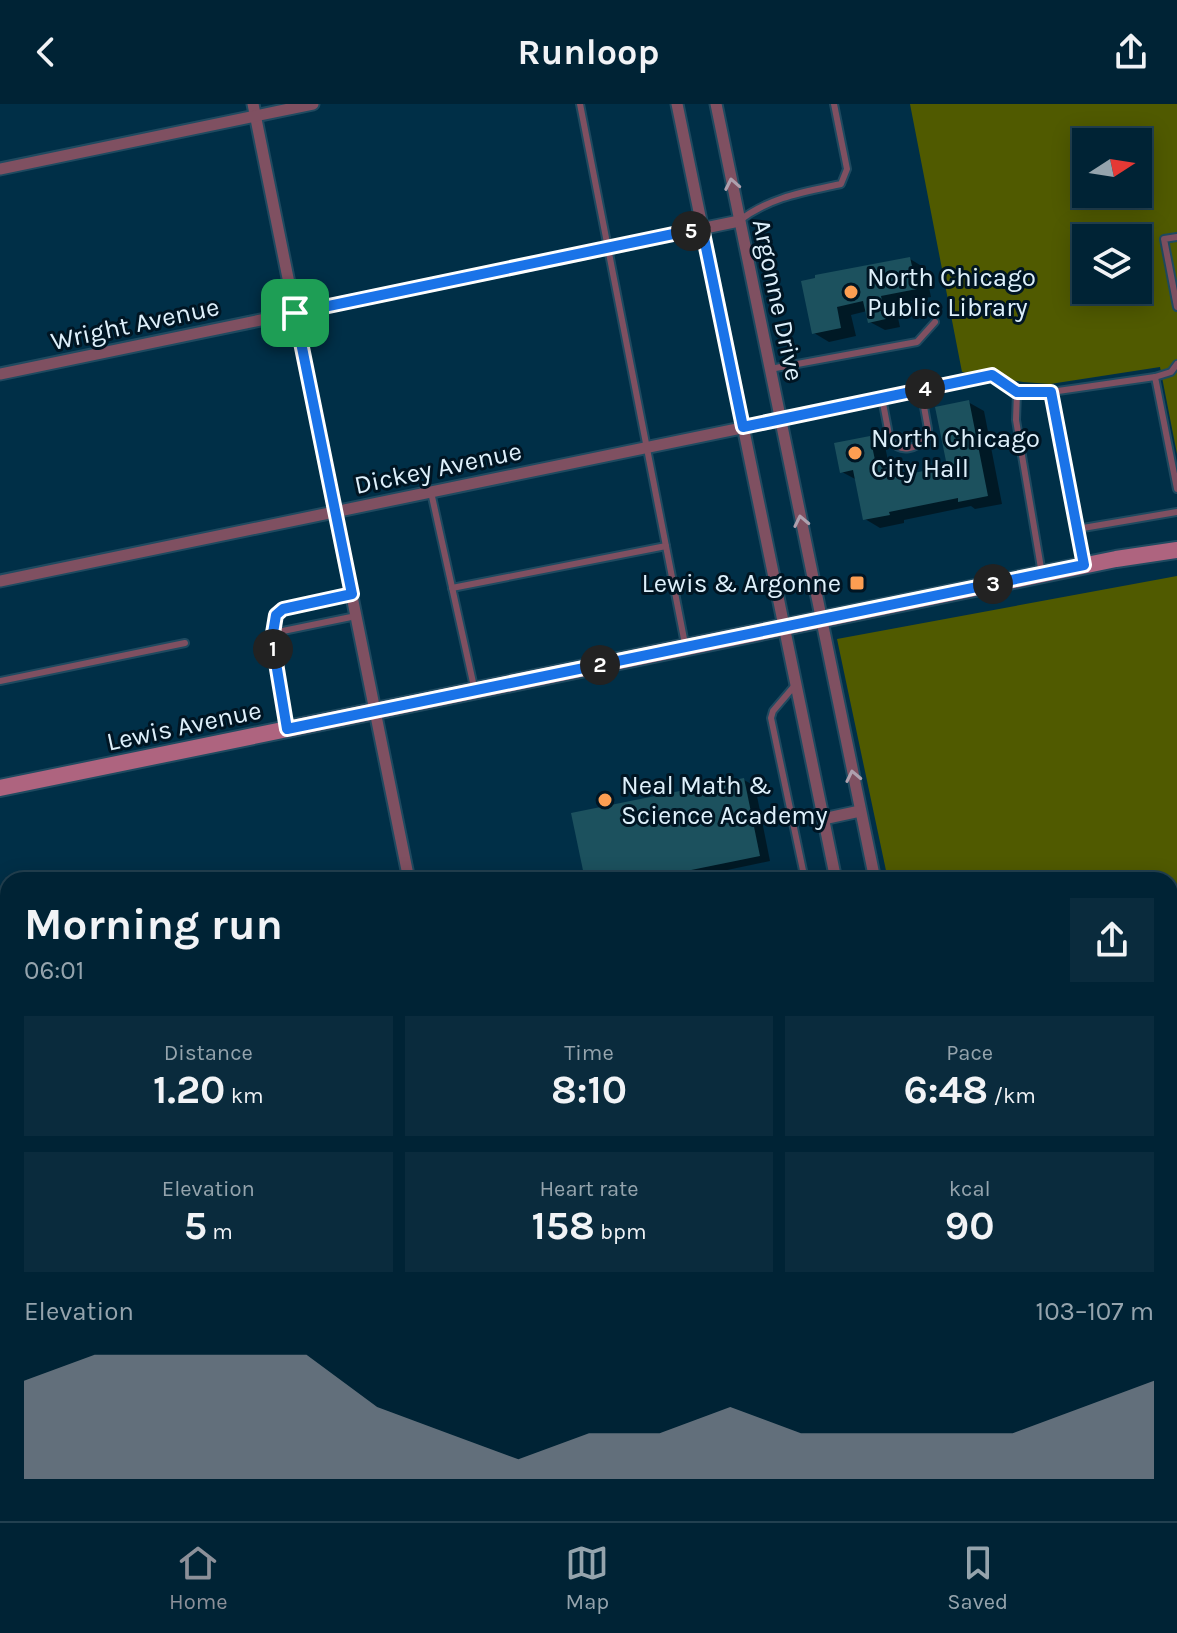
<!DOCTYPE html>
<meta charset="utf-8">
<style>
:root{--surface:#002335;--page:#0a2b3d;--text:#f1f3f6;--muted:#95a4ad;--line:#224050;--accent:#8c9099}
body{margin:0;font-family:Karla,sans-serif;background:var(--page);color:var(--text);height:100vh;display:flex;flex-direction:column;font-size:30px;white-space:nowrap}
*{box-sizing:border-box;margin:0}
p{font-size:26px;color:var(--muted)}
.icon{flex:none;width:44px;height:44px;fill:none;stroke:currentColor;stroke-width:2;stroke-linecap:round;stroke-linejoin:round}
.map{position:relative;flex:1;overflow:hidden}
.panel{position:absolute;left:0px;top:768px;width:1178px;height:650px;display:flex;flex-direction:column;background:var(--surface);border-radius:24px 24px 0 0;box-shadow:0 4px 20px #0003,0 0 0 2px var(--line)}
.panel>*{flex:none}
.needle{width:52px;rotate:78deg}
.controls{position:absolute;left:1072px;top:24px;display:grid;gap:16px}
.controls a{display:grid;place-items:center;width:80px;height:80px;border-radius:0px;background:var(--surface);box-shadow:0 4px 20px #0003,0 0 0 2px var(--line);font-size:40px}
.pin{position:absolute;display:grid;place-items:center;width:68px;height:68px;color:#fff;margin:-34px;border-radius:16px;box-shadow:0 4px 12px #0006}
.km{position:absolute;width:40px;height:40px;margin:-20px;border-radius:50%;background:#222;color:#fff;font-size:22px;line-height:40px;text-align:center}
.round{display:grid;place-items:center;flex:none;width:84px;height:84px;border-radius:0px;background:var(--page)}
.head{display:flex;align-items:center;justify-content:space-between;height:136px;padding:0 24px}
h1{font-size:44px;font-weight:700;line-height:60px}
.metrics{display:grid;grid-template-columns:repeat(3,1fr);gap:12px;height:136px;padding:8px 24px}
.metrics div{display:grid;align-content:center;border-radius:0px;background:var(--page);text-align:center}
.metrics b{font-size:40px;font-weight:700}
.metrics small{font-size:22px;font-weight:400}
.metrics p{font-size:22px}
.chart{height:224px;padding:16px 24px}
.chart p{display:flex;justify-content:space-between}
.chart svg{width:100%;height:144px;margin-top:8px;fill:var(--accent);opacity:.7}
header{display:flex;justify-content:space-between;align-items:center;height:104px;padding:0 24px;background:var(--surface);font-size:36px;font-weight:700}
.tab-bar{display:flex;justify-content:space-around;align-items:center;height:112px;border-top:2px solid var(--line);background:var(--surface);font-size:22px;color:var(--muted)}
.tab-bar a{display:grid;justify-items:center;gap:4px}
.tab-bar .active{color:var(--accent)}
.map>svg:first-child{display:block}
.green{fill:#505a00;fill-rule:evenodd}
.shadow{fill:#0007}
.building{fill:#1c515e}
.lines{fill:none;stroke-linecap:round;stroke-linejoin:round}
.service-casing{stroke:#1f4a60;stroke-width:10}
.minor-casing{stroke:#1f4a60;stroke-width:15}
.secondary-casing{stroke:#1f4a60;stroke-width:20}
.service{stroke:#7f5061;stroke-width:6}
.minor{stroke:#7f5061;stroke-width:11}
.secondary{stroke:#ae647f;stroke-width:16}
.oneway{stroke:#aea0ae}
.route-casing{stroke:#fff;stroke-width:16}
.route{stroke:#1a73e8;stroke-width:10}
.poi-dot{fill:#fc9e52;stroke:#001523;stroke-width:3}
.labels{text-anchor:middle;dominant-baseline:central;stroke-width:6;stroke-linejoin:round;paint-order:stroke}
.poi-label{font-size:26px;fill:#def0fb;stroke:#001523;text-anchor:start}
.street-label{font-size:26px;fill:#def0fb;stroke:#001523}
</style>
<header><svg class="icon" aria-label="back" viewBox="0 0 24 24"><path d="M15 5l-7 7 7 7"/></svg>Runloop<svg class="icon" aria-label="share" viewBox="0 0 24 24"><path d="M12 15V3M7 8l5-5 5 5M5 13v7h14v-7"/></svg></header>
<div class="map">
<svg width="1177" height="1417" viewBox="0 0 1177 1417">
<rect width="100%" height="100%" fill="#002f47"/>
<g class="green">
<path d="M910,0H1177V350L1160,263L1050,280L1023,278L962,268ZM1086,38H1138V90H1086ZM1086,134H1138V186H1086Z"/>
<polygon points="1177,472 1177,1030 1170,1032 1170,776 888,776 837,535"/>
</g>
<g class="shadow">
<polygon points="910,155 925,164 931,193 895,200 900,223 885,226 870,218 867,207 851,211 856,232 829,238 814,229 803,178"/>
<polygon points="968,298 984,307 1002,400 975,405 971,402 904,416 904,419 880,424 865,415 857,376 842,368 869,334 885,342 889,362 902,369 903,373 949,363"/>
<polygon points="744,676 755,682 770,757 680,776 587,776"/>
<polygon points="152,1410 171,1410 172,1417 153,1417"/>
<polygon points="187,1410 217,1410 218,1416 188,1417"/>
</g>
<g class="building">
<polygon points="910,153 917,185 881,192 886,215 868,219 863,197 837,203 841,224 812,230 801,177 815,174 815,171"/>
<polygon points="969,296 988,392 958,398 958,394 889,408 890,411 863,416 853,366 840,369 834,339 870,332 876,361 887,358 890,374 947,362 935,303"/>
<polygon points="744,674 760,752 642,776 585,776 571,709"/>
<polygon points="149,1410 166,1410 167,1417 150,1417"/>
<polygon points="185,1410 211,1410 212,1413 187,1417"/>
</g>
<g class="lines">
<g class="service-casing">
<g id="service">
<polyline points="580,0 685,540"/>
<path d="M739,117C770,93 804,88 841,80L847,65L834,0"/>
<polyline points="1177,133 1164,135 1177,203"/>
<polyline points="770,265 917,238 935,218"/>
<polyline points="1155,273 1171,268 1177,260"/>
<polyline points="1017,288 1016,316 1042,470"/>
<polyline points="1051,288 1084,461"/>
<path d="M882,294L890,336C901,350 916,345 927,333L928,325L921,286"/>
<polyline points="780,316 992,271 1017,288 1051,288 1155,273 1177,385"/>
<polyline points="431,388 474,583"/>
<polyline points="1077,425 1177,408"/>
<polyline points="452,484 666,442"/>
<polyline points="273,529 356,512"/>
<polyline points="0,577 185,539"/>
<polyline points="796,580 773,607 771,614 805,776"/>
<polyline points="286,622 272,535 276,511 283,505 352,490"/>
<polyline points="0,987 8,985"/>
<polyline points="1170,1154 1177,1153"/>
<polyline points="0,1192 8,1190"/>
<polyline points="1170,1358 1177,1357"/>
<polyline points="0,1396 8,1394"/>
<polyline points="438,1410 439,1417"/>
<polyline points="636,1410 637,1417"/>
<polyline points="862,1410 864,1417"/>
<polyline points="1108,1410 1110,1417"/>
</g>
</g>
<g class="minor-casing">
<g id="minor">
<polyline points="253,0 409,776"/>
<polyline points="677,0 836,776"/>
<polyline points="716,0 875,776"/>
<polyline points="0,65 313,0"/>
<polyline points="0,270 739,117"/>
<polyline points="0,477 780,316"/>
<polyline points="823,715 860,707"/>
<polyline points="0,805 8,845"/>
<polyline points="0,886 8,884"/>
<polyline points="1170,1051 1177,1049"/>
<polyline points="0,1088 8,1086"/>
<polyline points="1170,1255 1177,1253"/>
<polyline points="0,1293 8,1292"/>
<polyline points="122,1410 124,1417"/>
<polyline points="537,1410 539,1417"/>
<polyline points="966,1410 967,1417"/>
<polyline points="1005,1410 1006,1417"/>
<polyline points="381,1417 415,1410"/>
</g>
</g>
<g class="secondary-casing">
<polyline id="secondary" points="0,684 1116,455 1177,446"/>
</g>
<use href="#service" class="service"/>
<use href="#minor" class="minor"/>
<use href="#secondary" class="secondary"/>
</g>
<defs><path id="oneway-chevron" d="M-2-3.5L2.5 0L-2 3.5" fill="none" stroke-width="1.6" stroke-linecap="round" stroke-linejoin="round" transform="scale(2)"/></defs>
<g class="oneway">
<use href="#oneway-chevron" transform="translate(732 80) rotate(-101)"/>
<use href="#oneway-chevron" transform="translate(801 417) rotate(-102)"/>
<use href="#oneway-chevron" transform="translate(853 672) rotate(-102)"/>
</g>
<g class="lines">
<g class="route-casing">
<polygon id="route" points="702,124 743,323 992,271 1017,288 1051,288 1084,461 287,625 272,535 276,511 283,505 352,490 295,209"/>
</g>
<use href="#route" class="route"/>
</g>
<g class="poi-dot">
<circle cx="851" cy="188" r="8"/>
<circle cx="855" cy="349" r="8"/>
<rect x="849" y="471" width="16" height="16" rx="4"/>
<circle cx="605" cy="696" r="8"/>
</g>
<g class="labels">
<g class="poi-label">
<text x="867" y="173">North Chicago<tspan x="867" dy="30">Public Library</tspan></text>
<text x="871" y="334">North Chicago<tspan x="871" dy="30">City Hall</tspan></text>
<text x="841" y="479" text-anchor="end">Lewis &amp; Argonne</text>
<text x="621" y="681">Neal Math &amp;<tspan x="621" dy="30">Science Academy</tspan></text>
</g>
<g class="street-label">
<text transform="translate(778 196) rotate(78)">Argonne Drive</text>
<text transform="translate(135 220) rotate(-12)">Wright Avenue</text>
<text transform="translate(438 364) rotate(-12)">Dickey Avenue</text>
<text transform="translate(184 622) rotate(-12)">Lewis Avenue</text>
</g>
</g>
</svg>
<div class="controls">
<a><svg class="needle" viewBox="-14 -14 28 28"><path d="M0-13l5 13h-10z" fill="#e53935"/><path d="M0 13l5-13h-10z" fill="#95a4ad"/></svg></a>
<a><svg class="icon" aria-label="layers" viewBox="0 0 24 24"><path d="M12 4l9 5-9 5-9-5zM3 14l9 5 9-5"/></svg></a>
</div>
<div class="pin" style="left:295px;top:209px;background:#1e9e55"><svg class="icon" aria-label="arrive" viewBox="0 0 24 24"><path d="M6 21V4h12l-3 4 3 4H6"/></svg></div>
<b class="km" style="left:273px;top:545px">1</b>
<b class="km" style="left:600px;top:561px">2</b>
<b class="km" style="left:993px;top:480px">3</b>
<b class="km" style="left:925px;top:285px">4</b>
<b class="km" style="left:691px;top:127px">5</b>
<section class="panel">
<div class="head"><div><h1>Morning run</h1><p>06:01</p></div><a class="round"><svg class="icon" aria-label="share" viewBox="0 0 24 24"><path d="M12 15V3M7 8l5-5 5 5M5 13v7h14v-7"/></svg></a></div>
<div class="metrics">
<div><p>Distance</p><b>1.20<small> km</small></b></div>
<div><p>Time</p><b>8:10</b></div>
<div><p>Pace</p><b>6:48<small> /km</small></b></div>
</div>
<div class="metrics">
<div><p>Elevation</p><b>5<small> m</small></b></div>
<div><p>Heart rate</p><b>158<small> bpm</small></b></div>
<div><p>kcal</p><b>90</b></div>
</div>
<div class="chart"><p><span>Elevation</span>103–107 m</p>
<svg viewBox="0 0 160 44" preserveAspectRatio="none"><path d="M0 44V14L10 6L20 6L30 6L40 6L50 22L60 30L70 38L80 30L90 30L100 22L110 30L120 30L130 30L140 30L150 22L160 14V44z"/></svg>
</div>
</section>
</div>
<nav class="tab-bar">
<a class="active"><svg class="icon" aria-label="home" viewBox="0 0 24 24"><path d="M3 11l9-7 9 7M6 9v11h12V9"/></svg>Home</a>
<a><svg class="icon" aria-label="map" viewBox="0 0 24 24"><path d="M3 6l6-2 6 2 6-2v14l-6 2-6-2-6 2zM9 4v14M15 6v14"/></svg>Map</a>
<a><svg class="icon" aria-label="saved" viewBox="0 0 24 24"><path d="M7 4h10v16l-5-4-5 4z"/></svg>Saved</a>
</nav>
